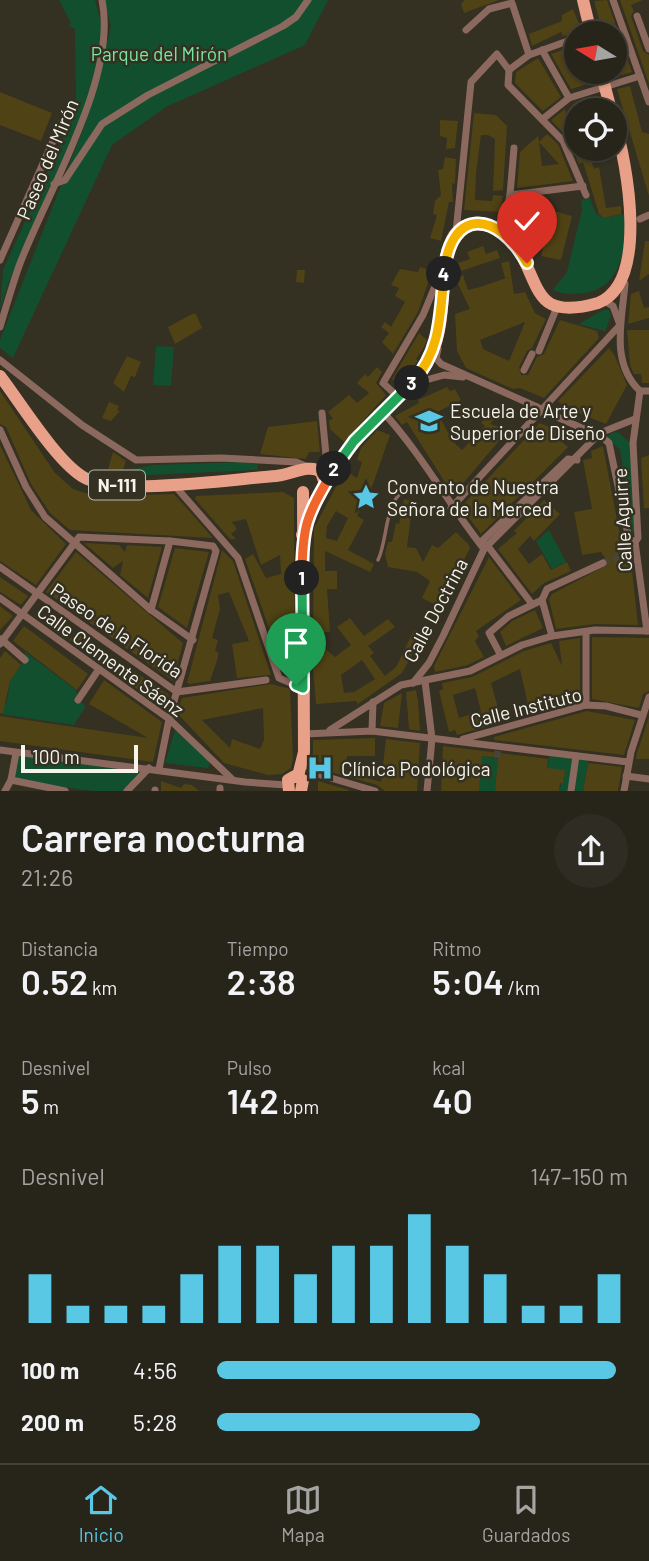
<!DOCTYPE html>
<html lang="es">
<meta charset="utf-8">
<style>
:root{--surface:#27241a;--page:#2f2c23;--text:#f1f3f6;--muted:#a4a4a2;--line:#434139;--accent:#59c8e4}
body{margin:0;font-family:Barlow,sans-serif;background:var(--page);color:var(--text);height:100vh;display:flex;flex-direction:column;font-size:26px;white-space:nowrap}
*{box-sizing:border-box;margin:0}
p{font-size:23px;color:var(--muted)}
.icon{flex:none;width:38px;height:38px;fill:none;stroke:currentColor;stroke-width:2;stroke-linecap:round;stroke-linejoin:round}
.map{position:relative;height:791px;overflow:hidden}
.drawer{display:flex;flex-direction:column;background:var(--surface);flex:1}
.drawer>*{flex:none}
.needle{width:46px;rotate:281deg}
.buttons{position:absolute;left:564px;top:21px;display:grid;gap:14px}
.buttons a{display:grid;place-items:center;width:63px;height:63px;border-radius:50%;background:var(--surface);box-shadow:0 2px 5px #0004,0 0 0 2px var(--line);font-size:35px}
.scale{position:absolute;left:21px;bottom:18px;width:117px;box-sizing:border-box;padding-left:7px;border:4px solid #f7f4ec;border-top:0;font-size:19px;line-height:24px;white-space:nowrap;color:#f7f4ec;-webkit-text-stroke:5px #343022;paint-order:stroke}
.pin{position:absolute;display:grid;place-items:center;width:60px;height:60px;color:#fff;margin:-72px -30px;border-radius:50% 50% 50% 0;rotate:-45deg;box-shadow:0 0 7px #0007}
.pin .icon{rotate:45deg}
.km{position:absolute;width:35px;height:35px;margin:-18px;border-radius:50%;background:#222;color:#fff;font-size:19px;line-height:35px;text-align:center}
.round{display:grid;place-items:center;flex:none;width:74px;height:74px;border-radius:37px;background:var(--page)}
.summary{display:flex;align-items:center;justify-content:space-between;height:119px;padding:0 21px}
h1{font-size:38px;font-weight:600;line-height:52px}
.figures{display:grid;grid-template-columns:repeat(3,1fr);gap:10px;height:119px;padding:7px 21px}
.figures div{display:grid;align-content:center}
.figures b{font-size:35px;font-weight:600}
.figures small{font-size:19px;font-weight:400}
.figures p{font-size:19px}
.chart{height:196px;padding:14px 21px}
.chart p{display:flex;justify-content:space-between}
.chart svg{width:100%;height:126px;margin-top:7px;stroke:var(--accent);stroke-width:6}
ul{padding:0 21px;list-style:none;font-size:23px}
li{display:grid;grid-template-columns:112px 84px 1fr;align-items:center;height:52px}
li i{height:18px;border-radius:9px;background:var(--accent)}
.dock{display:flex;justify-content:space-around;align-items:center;height:98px;border-top:2px solid var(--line);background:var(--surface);font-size:19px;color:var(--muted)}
.dock a{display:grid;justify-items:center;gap:4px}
.dock .current{color:var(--accent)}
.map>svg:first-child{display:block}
.green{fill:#124f2e}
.building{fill:#4f4214;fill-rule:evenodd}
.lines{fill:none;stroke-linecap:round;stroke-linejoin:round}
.street-tunnel{stroke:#484436;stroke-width:7;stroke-dasharray:7 3.5;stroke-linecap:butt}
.lane{stroke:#8c695e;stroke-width:3.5}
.street{stroke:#8c695e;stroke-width:7}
.primary{stroke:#e8a089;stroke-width:12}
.street-bridge{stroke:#8c695e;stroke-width:7}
.split-1-casing{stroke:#fff;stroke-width:14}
.split-2-casing{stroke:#fff;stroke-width:14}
.split-3-casing{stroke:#fff;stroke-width:14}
.split-4-casing{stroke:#fff;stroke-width:14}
.split-5-casing{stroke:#fff;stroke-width:14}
.split-1{stroke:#22a559;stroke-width:9}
.split-2{stroke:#f0652b;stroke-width:9}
.split-3{stroke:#22a559;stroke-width:9}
.split-4{stroke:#f5b400;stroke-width:9}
.split-5{stroke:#f5b400;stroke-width:9}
.labels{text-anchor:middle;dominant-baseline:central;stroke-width:5;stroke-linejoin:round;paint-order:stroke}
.shield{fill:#343022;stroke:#bcb9af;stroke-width:2}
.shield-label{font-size:18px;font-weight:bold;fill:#f7f4ec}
.park-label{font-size:19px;fill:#79e6a3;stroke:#343022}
.street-label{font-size:19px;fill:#f7f4ec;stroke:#343022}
.poi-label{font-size:19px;fill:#f7f4ec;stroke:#343022;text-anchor:start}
</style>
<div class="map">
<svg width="649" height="791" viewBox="0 0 649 791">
<rect width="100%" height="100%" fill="#343022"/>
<g class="green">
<polygon points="59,0 95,0 101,23 105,24 88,102 9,282 0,310 3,270 71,120 70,112 76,105 75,29 69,26 71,23"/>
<polygon points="105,0 328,0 305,45 166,107 112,145 13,358 0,348 0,340 86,122 111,27"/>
<path d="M590,198L596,214L604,218L629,213C624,244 624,287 585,293C574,294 563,295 553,290L567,272L582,210L581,200Z"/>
<polygon points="603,310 609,310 611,316 605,331 579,324"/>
<polygon points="156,346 174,347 171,386 153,385"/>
<polygon points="618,432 631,444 636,534 633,535 620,450 607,437 611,433"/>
<polygon points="245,462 257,464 258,470 128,476 127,470 153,465"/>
<polygon points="549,530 566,562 552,569 536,541"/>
<polygon points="25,652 76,690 78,700 86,706 74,725 0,714 7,701 10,681 23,662"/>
<polygon points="175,730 207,759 210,762 208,768 165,763"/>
<polygon points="550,751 589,756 583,791 559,791 565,770 547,771"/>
<polygon points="16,753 149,768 125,791 93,791 11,780"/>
<polygon points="482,756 498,759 495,791 479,791"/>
</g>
<g class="building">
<polygon points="465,0 499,0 464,13 461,4"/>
<polygon points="607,0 632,72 615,77 614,33 603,33 594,1"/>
<polygon points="620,0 643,0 631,5 634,11 631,16 643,51 649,55 649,84"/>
<polygon points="573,9 582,31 563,36 561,32 532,46 529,34 562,21 562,15"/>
<polygon points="576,45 576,72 591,72 594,82 571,89 551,54"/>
<polygon points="538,58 561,97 543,111 515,83 516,72"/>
<polygon points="630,86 642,132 649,134 649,196 617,89"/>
<polygon points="0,92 52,113 41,141 0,125"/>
<polygon points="565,109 569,126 576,124 576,149 605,149 590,155 594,169 599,167 606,208 621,206 621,214 604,218 599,214 583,162 579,164 568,138 551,120"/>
<polygon points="474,113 496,115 507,126 503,190 493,191 495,139 488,135 481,135 476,174 475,200 492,201 493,195 503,196 500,212 464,210"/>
<polygon points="440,120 458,121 455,148 446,149 447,138 440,136"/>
<path d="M547,134L558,144L573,181L517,188L520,152L538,136L539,142ZM539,142L559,164L542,166Z"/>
<polygon points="445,157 456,159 455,184 452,183 453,202 449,202 441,241 430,238 437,215 433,214 435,201 441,195 438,170 443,169"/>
<polygon points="527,199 526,226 523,226 522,234 513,222 515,202"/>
<polygon points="554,211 572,216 561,260 541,256 545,240 540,239 542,233 550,234"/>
<polygon points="645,241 649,241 649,274 639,281"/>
<polygon points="483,246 486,254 497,250 500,258 461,271 458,263 470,259 467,252"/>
<path d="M509,261L514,294L525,292L535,313L546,319L532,348L527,351L519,367L521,375H528L537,357L544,354L560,320L597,331L599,338L544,398L520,388L513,389L466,368L457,351L455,314L470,309L455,278L463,275L468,290L480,287L509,277L505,278L501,263ZM525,322L509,361L483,349L480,340Z"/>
<polygon points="420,267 432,271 418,312 393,354 382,342 389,333 381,327 385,322 391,327 405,302 395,296 399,288 391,285 400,269 418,272"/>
<polygon points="297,270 305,270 304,283 296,282"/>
<polygon points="639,291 644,308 649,307 649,318 628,324 631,294"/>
<polygon points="192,314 196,314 202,328 175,344 168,327"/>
<polygon points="627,330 649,330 649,383 642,383 641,374 634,374 630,365"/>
<polygon points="419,333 427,340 424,347 416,359 418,361 398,384 392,379"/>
<polygon points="609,348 615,356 627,385 606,424 564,407 558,401"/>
<polygon points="127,356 141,362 135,377 131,376 124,392 113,383"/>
<polygon points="377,367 382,372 376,383 386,395 344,442 330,429 329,420 333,419 328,412 349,395 357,403 369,393 357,383 365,374 368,377"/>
<polygon points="447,387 450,391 455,389 461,400 437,412 450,436 448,437 462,450 485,426 481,423 492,411 497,416 490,424 501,427 505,434 453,495 407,422 402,425 395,416 419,403 418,400"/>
<polygon points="0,391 55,473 73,489 95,496 174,494 213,538 70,530 50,513 31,484 6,427 0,424"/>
<polygon points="109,402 119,406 117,410 120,411 111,421 102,418"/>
<polygon points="317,421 320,452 309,452 306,459 260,454 268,427"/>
<polygon points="540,423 562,433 563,443 568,447 481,534 461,507"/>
<path d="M377,430L390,435L373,484L357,516L364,520L348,550L374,564L370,572L325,551V571H337V589H327L330,632H323V641H313L314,528L345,470L357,478L362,462L357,460L361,448ZM336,511L348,518L337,541L326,538L327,526Z"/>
<polygon points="0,445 31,510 66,544 36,585 0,561"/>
<polygon points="603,446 622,546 617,555 625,562 631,561 638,625 595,624 556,629 549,599 552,594 609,564 601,552 582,555 574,512 592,509 583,460 592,458 591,451"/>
<polygon points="113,452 126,461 123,470 108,469"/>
<polygon points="649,455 649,508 644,508 641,458"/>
<polygon points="283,492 294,498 295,672 284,672 245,559 253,554 266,578 281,574 280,555 261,565 246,519 232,522 237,529 231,534 236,539 230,539 195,499 196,496"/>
<polygon points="404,499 413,501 407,547 416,548 423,562 432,545 438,548 456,532 468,544 470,548 440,607 422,598 430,581 417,572 388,567 385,554 388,542 392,542 396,523 399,524"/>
<polygon points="544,500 560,514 534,541 530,536 518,549 529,564 542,554 551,570 567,562 571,571 544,583 532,594 498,549 517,533 514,531"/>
<polygon points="84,543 119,545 125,552 127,545 162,547 148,598 120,575 123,561 113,568"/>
<polygon points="175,548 209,552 187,628 158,607"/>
<polygon points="222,550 233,561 271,675 237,678 232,644 249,641 229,592 218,595 220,609 212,638 218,640 215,651 218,652 218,658 210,681 190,684 187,683"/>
<polygon points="76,552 183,643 173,681 46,592"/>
<polygon points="489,557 521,600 476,631 479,636 475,641 484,657 468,665 435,672 434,666"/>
<polygon points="0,577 28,596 21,605 0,592"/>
<polygon points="0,606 13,616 0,630"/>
<polygon points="535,610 543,628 506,646 500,632 512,621"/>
<path d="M350,618L364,636L388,619L395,627L368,646L374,653L370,656L385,676L396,667L414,630L423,635L402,673L358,704L356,701L316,704L312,657L323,647L335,657L351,645L337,627ZM362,660L375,679L354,692L344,693L341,675Z"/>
<polygon points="24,626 88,674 77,690 13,641"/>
<polygon points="76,632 169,695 165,709 69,640"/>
<polygon points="592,637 649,638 649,691 643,694 639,708 592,699"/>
<path d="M580,638V700L530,714L520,669L491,683L502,722L457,735L455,730L449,732L439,691L443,689L442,683L472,677L524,651L551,643L562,666L559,641ZM475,688L481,711L459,718L453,695Z"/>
<polygon points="5,651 21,665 10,681 3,713 0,713 0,658"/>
<polygon points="104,680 162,722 153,762 0,741 0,716 148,738 89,704"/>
<path d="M271,684L290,689L293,758L291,768L282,774L268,775L224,763L177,713L182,698ZM263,708L264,740L260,749L232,739L230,748L202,720Z"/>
<polygon points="416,690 418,701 420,731 409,729 406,692"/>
<polygon points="402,693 398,728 380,726 384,703"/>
<polygon points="587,711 635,720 624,755 494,740 494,737"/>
<polygon points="649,717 649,759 636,759 637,753"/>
<polygon points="375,738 375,756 347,756 346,771 381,782 386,739 420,743 417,791 385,791 377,785 317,768 313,763 313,740"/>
<polygon points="443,746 548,759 547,768 565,770 563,784 560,783 559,791 495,791 498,758 482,756 479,791 441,791"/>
<polygon points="588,763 622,767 618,791 583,791"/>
<polygon points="161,781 181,788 184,784 192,785 199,791 161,791"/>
<polygon points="318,781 349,790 348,791 318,791"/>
</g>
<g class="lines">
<g class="street-tunnel">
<polyline points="603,563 623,554"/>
<polyline points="497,758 498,751"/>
</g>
<path class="lane" d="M378,560C389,537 383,498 410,487L423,491L434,482"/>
<g class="street">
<polyline points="613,0 649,102"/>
<polyline points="637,16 649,49"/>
<polyline points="466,30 489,9 512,3 529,55"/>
<polyline points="542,50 569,98"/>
<polyline points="509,70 529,55 576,38"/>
<polyline points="544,118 569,98 640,76"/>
<polyline points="54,184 65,180 102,124 148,95 283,26 296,17 308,0"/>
<polyline points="510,195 583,186"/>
<polyline points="640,219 649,215"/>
<polyline points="456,232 471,82 497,54 509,70 508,85 563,141 586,195"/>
<polyline points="502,233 510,195 514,148"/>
<polyline points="0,260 61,123"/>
<path d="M625,284C622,320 610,363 640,391H649"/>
<path d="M0,327C6,307 12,286 19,266C47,192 118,78 102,0"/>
<polyline points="438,349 436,358 441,364 537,407"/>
<polyline points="539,351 557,307"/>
<polyline points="0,360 82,425 136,460 221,458 296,462 308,467"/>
<polyline points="524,370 532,354"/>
<polyline points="419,382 444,375 463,377"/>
<polyline points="640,391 633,443 638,538 635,542 647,631"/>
<polyline points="398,397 383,383 423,315 443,267"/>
<path d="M383,412C421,453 449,505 484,549"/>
<polyline points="546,412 595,434"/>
<polyline points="322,413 327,466"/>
<polyline points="0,430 26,487 45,517 151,610 193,640"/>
<polyline points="602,437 609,443 629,539 635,542"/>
<polyline points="175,486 238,558 279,678 303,688"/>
<polyline points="451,508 620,325 613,306 604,301"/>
<polyline points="487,545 532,604"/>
<polyline points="484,549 483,540 568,459 577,460"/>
<polyline points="623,554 635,542"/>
<polyline points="0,567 177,692 266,680"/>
<polyline points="0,598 169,719 232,779"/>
<polyline points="542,600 547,589 603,563"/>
<polyline points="151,610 170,541"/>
<polyline points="586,632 586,705"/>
<polyline points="1,639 25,660"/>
<polyline points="0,644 79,537 170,541 213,546 216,551 169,719 159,769"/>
<polyline points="500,654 489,633 509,616 542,600 552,636"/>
<polyline points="425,681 432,739 427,791"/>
<polyline points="413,683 429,663 443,636 484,549 600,433 635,419"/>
<polyline points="78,700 99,669"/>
<polyline points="330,730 401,685 470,671 522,645 552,636 595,630 649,631"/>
<polyline points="372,731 373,702"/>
<polyline points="304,734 372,731 628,762"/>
<polyline points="463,739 586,705 606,706 641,715"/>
<polyline points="0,750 245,782 286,785"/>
<polyline points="305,756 308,766 314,773 375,791"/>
<polyline points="626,776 649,779"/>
<polyline points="11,780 65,791"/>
<polyline points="5,791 11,780 16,753"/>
<polyline points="127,791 149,768"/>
<polyline points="155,791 155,790"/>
<polyline points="220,791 220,788"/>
<polyline points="571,791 576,756"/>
<polyline points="624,791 631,752 649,697"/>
</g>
<g class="primary">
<polyline points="583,0 591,33"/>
<polyline points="601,72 611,110"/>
<path d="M0,376C20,402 58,464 85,478C118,496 234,479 276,476C291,475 309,463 321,472L325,484"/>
<path d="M302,535C318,488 345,450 380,414C398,397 419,381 430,358C446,325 441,287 447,252C451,238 458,224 474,224C530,224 525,291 551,304C565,311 584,307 598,303C649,283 628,166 614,120"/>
<polyline points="298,776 304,752 303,492"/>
<polyline points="289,791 288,780 295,776 303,780 301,791"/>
</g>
<g class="street-bridge">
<polyline points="537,407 546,412"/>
<polyline points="595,434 602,437"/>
</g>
</g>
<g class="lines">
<g class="split-1-casing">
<polyline id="split-1" points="296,685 303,688 302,578"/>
</g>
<g class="split-2-casing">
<path id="split-2" d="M302,578C302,523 307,516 334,469"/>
</g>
<g class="split-3-casing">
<polyline id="split-3" points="334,469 354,441 412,383"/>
</g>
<g class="split-4-casing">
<path id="split-4" d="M412,383C441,351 440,315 444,274"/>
</g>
<g class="split-5-casing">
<path id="split-5" d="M444,274C450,206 498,211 527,263"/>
</g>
<use href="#split-1" class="split-1"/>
<use href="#split-2" class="split-2"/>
<use href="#split-3" class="split-3"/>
<use href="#split-4" class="split-4"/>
<use href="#split-5" class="split-5"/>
</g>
<defs>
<g id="university-bare" transform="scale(2.1)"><path d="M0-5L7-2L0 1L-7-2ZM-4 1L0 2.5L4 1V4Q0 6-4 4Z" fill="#59c8e4" stroke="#343022" stroke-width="2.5" paint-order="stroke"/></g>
<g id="sight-bare" transform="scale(2.1)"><path d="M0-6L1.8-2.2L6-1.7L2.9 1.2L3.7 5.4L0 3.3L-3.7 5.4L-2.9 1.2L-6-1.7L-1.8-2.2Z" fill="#59c8e4" stroke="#343022" stroke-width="2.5" paint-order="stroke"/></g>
<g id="hospital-bare" transform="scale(2.1)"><path d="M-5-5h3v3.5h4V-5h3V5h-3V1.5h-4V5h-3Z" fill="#59c8e4" stroke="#343022" stroke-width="2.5" paint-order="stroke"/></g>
</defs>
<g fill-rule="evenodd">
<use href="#university-bare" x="429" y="421"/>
<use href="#sight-bare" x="366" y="497"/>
<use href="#hospital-bare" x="320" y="768"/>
</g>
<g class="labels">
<rect class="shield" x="89" y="470.5" width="56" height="29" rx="5"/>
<g class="shield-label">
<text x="117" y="485">N-111</text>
</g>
<g class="park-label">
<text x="159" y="53">Parque del Mirón</text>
</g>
<g class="street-label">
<text transform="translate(47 159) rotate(-67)">Paseo del Mirón</text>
<text transform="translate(622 520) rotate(-93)">Calle Aguirre</text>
<text transform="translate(435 610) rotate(-62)">Calle Doctrina</text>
<text transform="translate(117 630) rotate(34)">Paseo de la Florida</text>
<text transform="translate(111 660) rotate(36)">Calle Clemente Sáenz</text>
<text transform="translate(526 707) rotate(-14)">Calle Instituto</text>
</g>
<g class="poi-label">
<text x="450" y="410">Escuela de Arte y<tspan x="450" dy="22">Superior de Diseño</tspan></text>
<text x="387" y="486">Convento de Nuestra<tspan x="387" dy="22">Señora de la Merced</tspan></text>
<text x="341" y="768">Clínica Podológica</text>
</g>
</g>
</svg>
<div class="buttons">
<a><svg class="needle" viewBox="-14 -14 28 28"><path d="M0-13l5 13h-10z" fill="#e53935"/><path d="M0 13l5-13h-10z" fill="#a4a4a2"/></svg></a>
<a><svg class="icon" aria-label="locate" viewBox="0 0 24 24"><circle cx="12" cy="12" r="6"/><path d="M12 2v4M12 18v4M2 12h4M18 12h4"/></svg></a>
</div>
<div class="scale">100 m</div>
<div class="pin" style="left:296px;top:685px;background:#1e9e55"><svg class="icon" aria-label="arrive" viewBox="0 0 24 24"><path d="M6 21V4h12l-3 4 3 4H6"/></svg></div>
<div class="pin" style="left:527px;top:263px;background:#d93025"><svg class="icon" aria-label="check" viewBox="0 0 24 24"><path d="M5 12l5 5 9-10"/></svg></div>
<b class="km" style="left:302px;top:578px">1</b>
<b class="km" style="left:334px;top:469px">2</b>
<b class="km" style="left:412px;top:383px">3</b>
<b class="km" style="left:444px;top:274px">4</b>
</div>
<section class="drawer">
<div class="summary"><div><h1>Carrera nocturna</h1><p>21:26</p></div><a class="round"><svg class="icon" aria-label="share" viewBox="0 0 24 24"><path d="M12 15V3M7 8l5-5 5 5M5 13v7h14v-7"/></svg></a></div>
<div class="figures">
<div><p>Distancia</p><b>0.52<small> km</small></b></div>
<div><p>Tiempo</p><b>2:38</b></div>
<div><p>Ritmo</p><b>5:04<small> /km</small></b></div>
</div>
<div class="figures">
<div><p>Desnivel</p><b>5<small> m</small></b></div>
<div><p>Pulso</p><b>142<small> bpm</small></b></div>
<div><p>kcal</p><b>40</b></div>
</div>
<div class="chart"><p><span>Desnivel</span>147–150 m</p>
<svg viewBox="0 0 160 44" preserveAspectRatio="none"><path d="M5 44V27M15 44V38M25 44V38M35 44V38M45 44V27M55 44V17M65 44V17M75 44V27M85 44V17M95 44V17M105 44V6M115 44V17M125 44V27M135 44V38M145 44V38M155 44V27"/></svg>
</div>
<ul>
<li><b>100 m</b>4:56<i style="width:97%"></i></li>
<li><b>200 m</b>5:28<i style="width:64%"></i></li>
</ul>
</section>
<nav class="dock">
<a class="current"><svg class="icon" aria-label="home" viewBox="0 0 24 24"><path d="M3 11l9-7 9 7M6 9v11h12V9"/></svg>Inicio</a>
<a><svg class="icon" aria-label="map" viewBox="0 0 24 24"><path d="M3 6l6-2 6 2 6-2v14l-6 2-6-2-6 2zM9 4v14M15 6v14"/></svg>Mapa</a>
<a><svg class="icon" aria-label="saved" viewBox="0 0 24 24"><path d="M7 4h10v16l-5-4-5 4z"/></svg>Guardados</a>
</nav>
